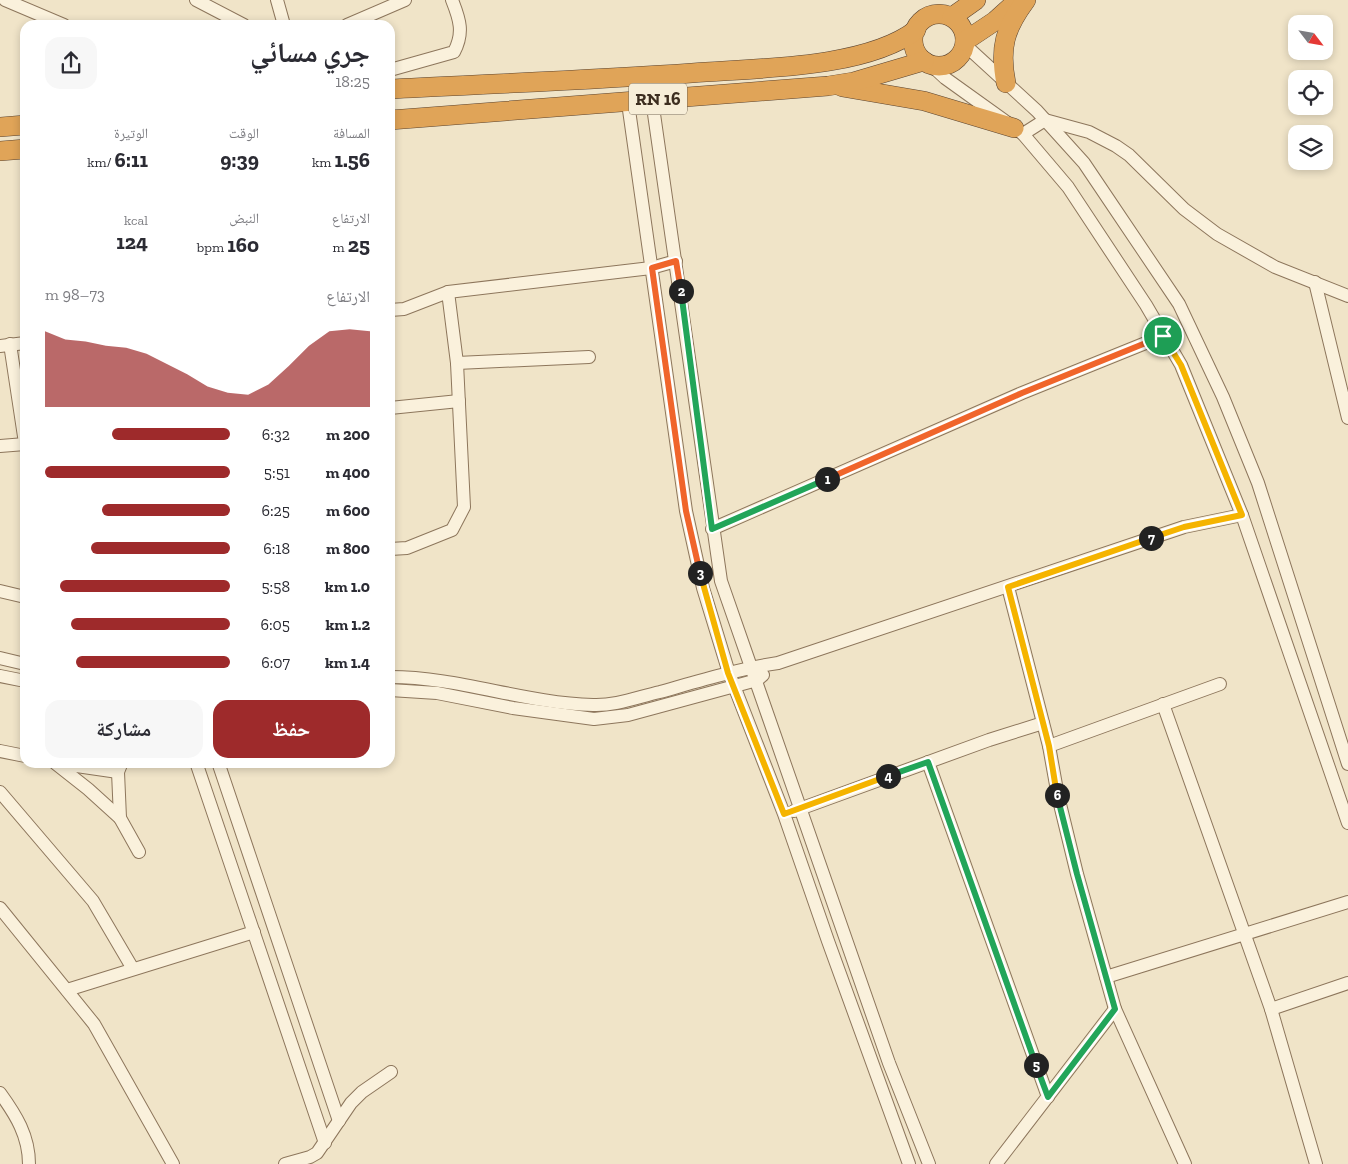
<!DOCTYPE html>
<html lang="ar">
<meta charset="utf-8">
<style>
:root{--surface:#fff;--page:#f7f7f7;--text:#2b2b33;--muted:#7c7c81;--accent:#9e2a2b}
body{margin:0;font-family:"Zilla Slab","Noto Naskh Arabic",serif;background:var(--page);color:var(--text);direction:rtl;height:100vh;display:flex;flex-direction:column;font-size:19px;white-space:nowrap}
*{box-sizing:border-box;margin:0}
p{font-size:16px;color:var(--muted)}
.icon{flex:none;width:28px;height:28px;fill:none;stroke:currentColor;stroke-width:2;stroke-linecap:round;stroke-linejoin:round}
.map{position:relative;flex:1;overflow:hidden;direction:ltr}
.details{position:absolute;left:20px;top:20px;width:375px;height:748px;display:flex;flex-direction:column;background:var(--surface);border-radius:15px;box-shadow:0 2px 8px #0003;direction:rtl}
.details>*{flex:none}
.needle{width:32px;rotate:121deg}
.buttons{position:absolute;left:1288px;top:15px;display:grid;gap:10px}
.buttons a{display:grid;place-items:center;width:45px;height:45px;border-radius:10px;background:var(--surface);box-shadow:0 2px 8px #0003;font-size:25px}
.pin{position:absolute;display:grid;place-items:center;width:42px;height:42px;color:#fff;margin:-21px;border:2px solid #fff;border-radius:50%;box-shadow:0 1px 5px #0007}
.km{position:absolute;width:25px;height:25px;margin:-12px;border-radius:50%;background:#222;color:#fff;font-size:14px;line-height:25px;text-align:center}
.round{display:grid;place-items:center;flex:none;width:52px;height:52px;border-radius:15px;background:var(--page)}
.summary{display:flex;align-items:center;justify-content:space-between;height:85px;padding:0 25px}
h1{font-size:28px;font-weight:700;line-height:38px}
.stats{display:grid;grid-template-columns:repeat(3,1fr);gap:8px;height:85px;padding:5px 25px}
.stats div{display:grid;align-content:center}
.stats b{font-size:21px;font-weight:700}
.stats small{font-size:14px;font-weight:400}
.stats p{font-size:14px}
.chart{height:140px;padding:10px 25px}
.chart p{display:flex;justify-content:space-between}
.chart svg{width:100%;height:90px;margin-top:5px;fill:var(--accent);opacity:.7}
.action{display:flex;gap:10px;margin-top:auto;padding:10px 25px}
.action a{flex:1;height:58px;border-radius:15px;background:var(--accent);color:#fff;font-size:20px;font-weight:700;line-height:58px;text-align:center}
.action a+a{background:var(--page);color:var(--text)}
ul{padding:0 25px;list-style:none;font-size:16px}
li{display:grid;grid-template-columns:80px 60px 1fr;align-items:center;height:38px}
li i{height:12px;border-radius:6px;background:var(--accent)}
.map>svg:first-child{display:block}
.lines{fill:none;stroke-linecap:round;stroke-linejoin:round}
.minor-casing{stroke:#8d765c;stroke-width:14}
.highway-casing{stroke:#5b4430;stroke-width:20}
.minor{stroke:#faf1dc;stroke-width:12}
.highway{stroke:#e0a458;stroke-width:19}
.split-1-casing{stroke:#fff;stroke-width:10}
.split-2-casing{stroke:#fff;stroke-width:10}
.split-3-casing{stroke:#fff;stroke-width:10}
.split-4-casing{stroke:#fff;stroke-width:10}
.split-5-casing{stroke:#fff;stroke-width:10}
.split-6-casing{stroke:#fff;stroke-width:10}
.split-7-casing{stroke:#fff;stroke-width:10}
.split-8-casing{stroke:#fff;stroke-width:10}
.split-1{stroke:#f0652b;stroke-width:6}
.split-2{stroke:#22a559;stroke-width:6}
.split-3{stroke:#f0652b;stroke-width:6}
.split-4{stroke:#f5b400;stroke-width:6}
.split-5{stroke:#22a559;stroke-width:6}
.split-6{stroke:#22a559;stroke-width:6}
.split-7{stroke:#f5b400;stroke-width:6}
.split-8{stroke:#f5b400;stroke-width:6}
.labels{text-anchor:middle;dominant-baseline:central;stroke-width:5;stroke-linejoin:round;paint-order:stroke}
.shield{fill:#f7eed8;stroke:#756857;stroke-width:1}
.shield-label{font-size:18px;font-weight:bold;fill:#3d2e20}
</style>
<div class="map">
<svg width="1348" height="1164" viewBox="0 0 1348 1164">
<rect width="100%" height="100%" fill="#f0e4c8"/>
<g class="lines">
<g class="minor-casing">
<g id="minor">
<polyline points="5,0 64,25"/>
<polyline points="196,0 244,25"/>
<polyline points="277,0 284,25"/>
<polyline points="347,25 405,0"/>
<polyline points="965,45 1037,111 1084,163 1179,304 1223,397 1258,483 1348,764"/>
<polyline points="930,64 945,78 1023,134 1068,187 1146,305 1181,365 1242,515 1348,823"/>
<path d="M390,70L454,52C464,33 460,20 452,0"/>
<polyline points="652,100 721,581 889,1063 929,1164"/>
<polyline points="628,103 686,511 703,588 729,673 784,814 828,941 909,1164"/>
<polyline points="1023,134 1045,120 1089,132 1116,146 1129,155 1184,209 1217,234 1275,267 1348,296"/>
<polyline points="1315,282 1348,418"/>
<polyline points="390,310 404,309 448,292 651,268 676,261"/>
<polyline points="10,344 25,443"/>
<polyline points="0,346 25,343"/>
<polyline points="457,363 589,357"/>
<polyline points="390,408 459,401"/>
<polyline points="0,446 25,444"/>
<polyline points="712,529 1022,393 1163,336"/>
<polyline points="390,549 407,548 452,530 464,507 457,363 448,292"/>
<polyline points="1008,587 1049,746 1058,796 1077,874 1115,1009 1185,1164"/>
<polyline points="0,591 25,597"/>
<polyline points="0,658 25,664"/>
<polyline points="0,676 25,681"/>
<path d="M390,677C459,677 524,703 593,705C615,706 638,697 660,692C699,681 738,669 778,663L1184,527L1242,515"/>
<polyline points="390,690 437,693 513,708 594,719 628,715 757,680 763,675"/>
<polyline points="1163,704 1271,1009 1316,1164"/>
<polyline points="1049,746 1220,684"/>
<polyline points="0,751 25,756"/>
<polyline points="122,762 118,772 120,818 139,852"/>
<polyline points="196,762 325,1143"/>
<polyline points="218,762 339,1121"/>
<polyline points="928,762 1048,1097"/>
<polyline points="55,763 88,789 120,818"/>
<polyline points="56,763 118,772"/>
<polyline points="0,792 93,901 133,969"/>
<polyline points="794,811 989,740 1043,723"/>
<polyline points="0,908 94,1024 173,1164"/>
<polyline points="1106,977 1348,902"/>
<polyline points="67,990 254,932"/>
<polyline points="1271,1009 1348,983"/>
<path d="M0,1093C16,1115 29,1136 29,1164"/>
<polyline points="285,1164 310,1157 317,1153 351,1103 362,1092 391,1072"/>
<polyline points="996,1164 1115,1009"/>
</g>
</g>
<g class="highway-casing">
<g id="highway">
<circle cx="939" cy="40" r="26"/>
<polyline points="952,17 976,0"/>
<polyline points="965,41 995,21 1016,2"/>
<path d="M1006,83C999,48 1005,28 1026,0"/>
<polyline points="842,87 924,101 1014,128"/>
<path d="M390,89C491,84 591,80 692,73C755,68 865,69 916,30"/>
<polyline points="390,120 828,86 853,82 924,61"/>
<polyline points="0,127 25,125"/>
<polyline points="0,151 25,149"/>
</g>
</g>
<use href="#minor" class="minor"/>
<use href="#highway" class="highway"/>
</g>
<g class="lines">
<g class="split-1-casing">
<polyline id="split-1" points="827,479 1022,393 1163,336"/>
</g>
<g class="split-2-casing">
<polyline id="split-2" points="681,291 712,529 827,479"/>
</g>
<g class="split-3-casing">
<polyline id="split-3" points="681,291 676,261 652,268 686,511 700,573"/>
</g>
<g class="split-4-casing">
<polyline id="split-4" points="700,573 728,673 784,814 888,776"/>
</g>
<g class="split-5-casing">
<polyline id="split-5" points="888,776 928,762 1036,1065"/>
</g>
<g class="split-6-casing">
<polyline id="split-6" points="1036,1065 1048,1097 1115,1009 1077,874 1057,795"/>
</g>
<g class="split-7-casing">
<polyline id="split-7" points="1057,795 1049,746 1008,587 1151,538"/>
</g>
<g class="split-8-casing">
<polyline id="split-8" points="1151,538 1184,527 1242,515 1181,365 1163,336"/>
</g>
<use href="#split-1" class="split-1"/>
<use href="#split-2" class="split-2"/>
<use href="#split-3" class="split-3"/>
<use href="#split-4" class="split-4"/>
<use href="#split-5" class="split-5"/>
<use href="#split-6" class="split-6"/>
<use href="#split-7" class="split-7"/>
<use href="#split-8" class="split-8"/>
</g>
<g class="labels">
<rect class="shield" x="629" y="83.5" width="58" height="31" rx="4"/>
<g class="shield-label">
<text x="658" y="99">RN 16</text>
</g>
</g>
</svg>
<div class="buttons">
<a><svg class="needle" viewBox="-14 -14 28 28"><path d="M0-13l5 13h-10z" fill="#e53935"/><path d="M0 13l5-13h-10z" fill="#7c7c81"/></svg></a>
<a><svg class="icon" aria-label="locate" viewBox="0 0 24 24"><circle cx="12" cy="12" r="6"/><path d="M12 2v4M12 18v4M2 12h4M18 12h4"/></svg></a>
<a><svg class="icon" aria-label="layers" viewBox="0 0 24 24"><path d="M12 4l9 5-9 5-9-5zM3 14l9 5 9-5"/></svg></a>
</div>
<div class="pin" style="left:1163px;top:336px;background:#1e9e55"><svg class="icon" aria-label="arrive" viewBox="0 0 24 24"><path d="M6 21V4h12l-3 4 3 4H6"/></svg></div>
<b class="km" style="left:827px;top:479px">1</b>
<b class="km" style="left:681px;top:291px">2</b>
<b class="km" style="left:700px;top:573px">3</b>
<b class="km" style="left:888px;top:776px">4</b>
<b class="km" style="left:1036px;top:1065px">5</b>
<b class="km" style="left:1057px;top:795px">6</b>
<b class="km" style="left:1151px;top:538px">7</b>
<section class="details">
<div class="summary"><div><h1>جري مسائي</h1><p>18:25</p></div><a class="round"><svg class="icon" aria-label="share" viewBox="0 0 24 24"><path d="M12 15V3M7 8l5-5 5 5M5 13v7h14v-7"/></svg></a></div>
<div class="stats">
<div><p>المسافة</p><b>1.56<small> km</small></b></div>
<div><p>الوقت</p><b>9:39</b></div>
<div><p>الوتيرة</p><b>6:11<small> /km</small></b></div>
</div>
<div class="stats">
<div><p>الارتفاع</p><b>25<small> m</small></b></div>
<div><p>النبض</p><b>160<small> bpm</small></b></div>
<div><p>kcal</p><b>124</b></div>
</div>
<div class="chart"><p><span>الارتفاع</span>73–98 m</p>
<svg viewBox="0 0 160 44" preserveAspectRatio="none"><path d="M0 44V7L10 11L20 12L30 14L40 15L50 18L60 23L70 28L80 34L90 37L100 38L110 33L120 24L130 14L140 7L150 6L160 7V44z"/></svg>
</div>
<ul>
<li><b>200 m</b>6:32<i style="width:64%"></i></li>
<li><b>400 m</b>5:51<i style="width:100%"></i></li>
<li><b>600 m</b>6:25<i style="width:69%"></i></li>
<li><b>800 m</b>6:18<i style="width:75%"></i></li>
<li><b>1.0 km</b>5:58<i style="width:92%"></i></li>
<li><b>1.2 km</b>6:05<i style="width:86%"></i></li>
<li><b>1.4 km</b>6:07<i style="width:83%"></i></li>
</ul>
<div class="action"><a>حفظ</a><a>مشاركة</a></div>
</section>
</div>
